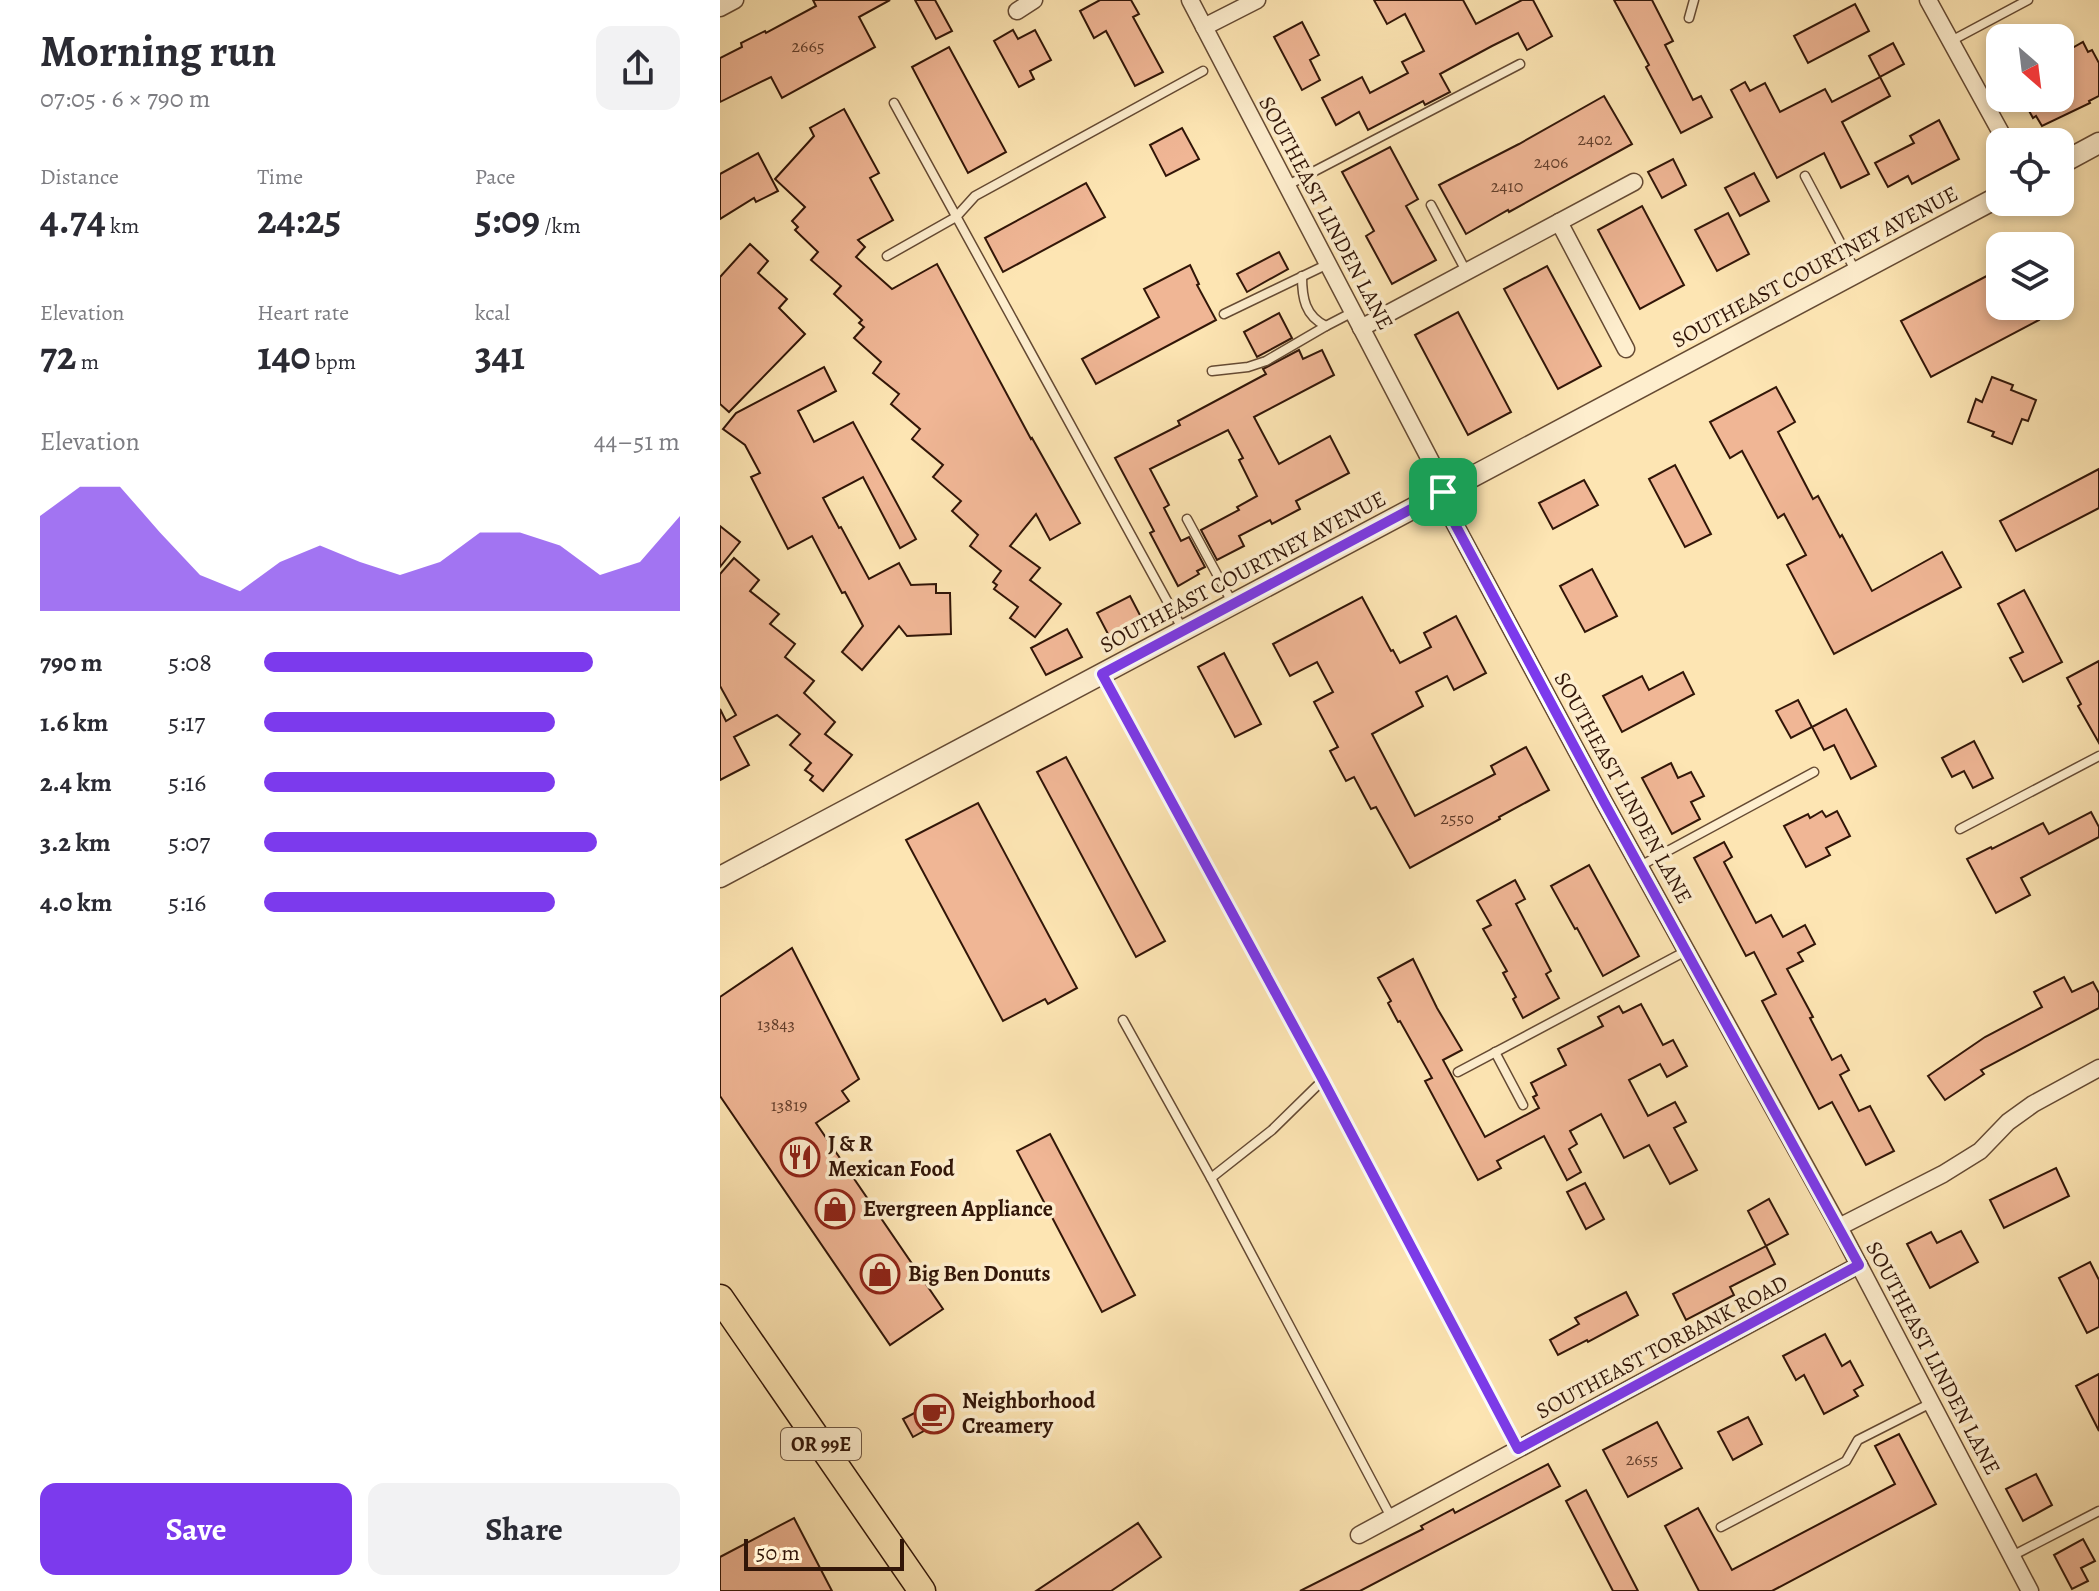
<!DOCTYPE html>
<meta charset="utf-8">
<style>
:root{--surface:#fff;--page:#f2f2f3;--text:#2b2b33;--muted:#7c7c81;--accent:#7c3aed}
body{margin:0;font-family:Alegreya,serif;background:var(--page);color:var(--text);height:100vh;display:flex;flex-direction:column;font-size:30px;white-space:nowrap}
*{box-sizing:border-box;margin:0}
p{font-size:26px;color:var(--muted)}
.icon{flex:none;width:44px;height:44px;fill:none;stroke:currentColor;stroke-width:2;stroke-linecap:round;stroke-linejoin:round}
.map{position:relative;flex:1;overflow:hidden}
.panel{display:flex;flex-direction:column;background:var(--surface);width:720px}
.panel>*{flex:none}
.needle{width:52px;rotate:152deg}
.controls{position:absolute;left:1266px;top:24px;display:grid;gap:16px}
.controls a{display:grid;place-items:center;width:88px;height:88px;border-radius:16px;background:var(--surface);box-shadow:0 4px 12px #0003;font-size:40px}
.scale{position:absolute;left:24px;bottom:20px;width:160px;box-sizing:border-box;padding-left:8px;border:4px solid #321608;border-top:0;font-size:22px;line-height:28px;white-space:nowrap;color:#321608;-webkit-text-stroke:6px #feeece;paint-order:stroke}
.pin{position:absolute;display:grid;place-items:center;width:68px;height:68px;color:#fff;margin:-34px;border-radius:16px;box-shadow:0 4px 12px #0006}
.round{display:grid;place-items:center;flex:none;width:84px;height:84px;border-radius:16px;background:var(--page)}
.overview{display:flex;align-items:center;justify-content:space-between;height:136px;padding:0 40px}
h1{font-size:44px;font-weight:700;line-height:60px}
.figures{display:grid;grid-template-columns:repeat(3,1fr);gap:12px;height:136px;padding:8px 40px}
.figures div{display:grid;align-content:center}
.figures b{font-size:40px;font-weight:700}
.figures small{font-size:22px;font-weight:400}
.figures p{font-size:22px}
.chart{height:224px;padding:16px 40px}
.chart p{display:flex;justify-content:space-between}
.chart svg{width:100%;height:144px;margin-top:8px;fill:var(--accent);opacity:.7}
.cta{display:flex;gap:16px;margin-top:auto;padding:16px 40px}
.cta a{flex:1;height:92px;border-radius:16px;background:var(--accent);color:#fff;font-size:32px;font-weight:700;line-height:92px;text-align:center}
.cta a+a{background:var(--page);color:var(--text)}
ul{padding:0 40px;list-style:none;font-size:26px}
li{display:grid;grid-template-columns:128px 96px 1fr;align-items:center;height:60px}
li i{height:20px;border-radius:10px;background:var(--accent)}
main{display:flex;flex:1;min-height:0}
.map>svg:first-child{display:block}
.building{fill:#f0b695;stroke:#321608;stroke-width:2}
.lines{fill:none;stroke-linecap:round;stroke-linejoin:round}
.service-casing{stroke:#654a33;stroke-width:11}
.minor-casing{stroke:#654a33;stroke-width:19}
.tertiary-casing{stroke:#654a33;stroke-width:23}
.primary-casing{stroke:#321608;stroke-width:29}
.service{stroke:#feeece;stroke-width:8}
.minor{stroke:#feeece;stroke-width:16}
.tertiary{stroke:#feeece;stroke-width:20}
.primary{stroke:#fde5b3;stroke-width:26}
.route-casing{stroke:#fff;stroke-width:16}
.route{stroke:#7c3aed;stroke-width:10}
.labels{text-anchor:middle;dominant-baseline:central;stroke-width:7;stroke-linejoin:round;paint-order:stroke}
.number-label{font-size:18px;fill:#623e2b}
.shield{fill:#feeece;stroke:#6f5743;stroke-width:2}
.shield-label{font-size:20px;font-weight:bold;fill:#321608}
.street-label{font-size:22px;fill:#321608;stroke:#feeece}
.poi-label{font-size:22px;font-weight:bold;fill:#321608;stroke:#feeece;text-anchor:start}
</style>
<main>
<section class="panel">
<div class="overview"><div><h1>Morning run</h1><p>07:05 · 6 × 790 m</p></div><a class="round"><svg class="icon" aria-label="share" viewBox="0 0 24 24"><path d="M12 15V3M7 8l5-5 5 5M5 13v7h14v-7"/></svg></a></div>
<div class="figures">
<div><p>Distance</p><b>4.74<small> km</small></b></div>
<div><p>Time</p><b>24:25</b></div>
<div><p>Pace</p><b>5:09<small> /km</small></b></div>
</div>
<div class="figures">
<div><p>Elevation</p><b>72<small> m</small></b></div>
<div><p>Heart rate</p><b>140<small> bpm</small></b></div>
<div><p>kcal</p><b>341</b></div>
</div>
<div class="chart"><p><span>Elevation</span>44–51 m</p>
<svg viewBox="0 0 160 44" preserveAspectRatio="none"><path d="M0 44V15L10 6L20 6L30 20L40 33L50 38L60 29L70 24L80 29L90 33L100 29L110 20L120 20L130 24L140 33L150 29L160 15V44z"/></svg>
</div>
<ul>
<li><b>790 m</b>5:08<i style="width:79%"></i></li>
<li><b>1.6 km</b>5:17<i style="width:70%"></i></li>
<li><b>2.4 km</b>5:16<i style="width:70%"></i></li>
<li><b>3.2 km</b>5:07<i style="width:80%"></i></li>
<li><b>4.0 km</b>5:16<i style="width:70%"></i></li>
</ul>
<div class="cta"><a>Save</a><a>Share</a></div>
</section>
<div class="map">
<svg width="1379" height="1591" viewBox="0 0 1379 1591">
<rect width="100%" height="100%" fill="#fde5b3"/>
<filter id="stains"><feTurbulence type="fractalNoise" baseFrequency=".0025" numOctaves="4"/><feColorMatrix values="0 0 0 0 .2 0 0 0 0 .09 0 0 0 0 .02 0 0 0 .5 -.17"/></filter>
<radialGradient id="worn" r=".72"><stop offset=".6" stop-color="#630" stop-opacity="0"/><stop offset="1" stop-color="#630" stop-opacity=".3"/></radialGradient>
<g class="building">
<polygon points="93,0 170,0 139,17 155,47 62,98 51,77 0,102 0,58 22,47 21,43 45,31 46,33 96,6"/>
<polygon points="195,0 215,0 232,31 216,39"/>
<polygon points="380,0 411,0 419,14 413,17 443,72 415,86 386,31 374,38 360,11"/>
<polygon points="654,0 743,0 756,24 802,0 813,0 832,36 807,50 798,33 772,46 720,74 730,92 705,105 703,101 648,130 639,112 616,125 602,98 642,77 650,93 688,73 682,62 704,51 685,14 667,24"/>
<polygon points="894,0 932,0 953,41 945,45 973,100 981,96 992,117 961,133 926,67 929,65"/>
<polygon points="1135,4 1149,31 1088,63 1074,36"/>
<polygon points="582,22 599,55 590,60 600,80 582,90 554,37"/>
<polygon points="293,30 298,39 315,30 331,60 310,71 314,79 299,87 274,41"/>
<polygon points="1363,42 1368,52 1372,50 1379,63 1379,96 1369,101 1370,103 1322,126 1316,116 1313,118 1302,98 1340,98 1340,55"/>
<polygon points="1173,43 1184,64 1160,77 1149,56"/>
<polygon points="229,47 286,152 248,173 192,67"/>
<polygon points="1160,77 1170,96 1122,122 1149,174 1121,188 1104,153 1057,178 1011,90 1025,82 1030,91 1045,83 1060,112 1105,89 1112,102"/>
<polygon points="884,96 912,144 789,212 788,210 746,234 719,185 799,144"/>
<polygon points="124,109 159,173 150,178 173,220 138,240 145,247 136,257 172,289 217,264 311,439 312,438 360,523 330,540 316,514 290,546 320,568 310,580 341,604 315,637 290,618 298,607 274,589 277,585 273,582 281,571 250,546 258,535 232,511 241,501 213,477 223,465 192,439 200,429 171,404 179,394 153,373 161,362 134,338 144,327 139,323 142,320 114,294 121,286 91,260 98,252 75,230 78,227 72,221 85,207 55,179 94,136 90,128"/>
<polygon points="1219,120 1239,159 1192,184 1188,176 1168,187 1155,163 1194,143 1190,136"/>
<polygon points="462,128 479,159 446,176 430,145"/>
<polygon points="670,147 698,199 686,206 716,260 672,284 646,236 654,231 622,172"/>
<polygon points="38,153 58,191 36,202 34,198 0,219 0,174"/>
<polygon points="953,159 966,185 942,198 928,172"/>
<polygon points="1034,173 1049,201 1020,216 1005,188"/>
<polygon points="366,183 385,217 283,272 265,238"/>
<polygon points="922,206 964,285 920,309 878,230"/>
<polygon points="1008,213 1029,254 997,271 975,230"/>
<polygon points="30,244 48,261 38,273 67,299 59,308 85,334 9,412 0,404 0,277"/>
<polygon points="559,252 568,269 527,292 517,274"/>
<polygon points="470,265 479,284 477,285 496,320 376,384 362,359 439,317 424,289"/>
<polygon points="827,266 881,366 838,389 784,289"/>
<polygon points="1280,269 1280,306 1312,306 1319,320 1211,377 1181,321"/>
<polygon points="738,312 791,412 748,435 695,335"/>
<polygon points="559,313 572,338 537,357 524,332"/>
<polygon points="579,350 583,359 602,350 614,375 534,417 559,464 610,436 629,473 576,501 580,509 552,524 550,520 519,536 524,546 497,560 481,530 519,510 517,507 537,496 519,460 523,458 508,430 430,469 449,505 444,508 461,541 469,537 485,567 477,571 479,574 458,586 430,533 434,531 395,458 460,425 458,421 546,374 543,369"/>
<polygon points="104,367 116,391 78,411 94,442 133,422 196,539 180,548 143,477 103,498 119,528 121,527 149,579 179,563 191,585 216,584 216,593 230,593 231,634 187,636 179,626 142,670 122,652 143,626 125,592 122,593 92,536 68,549 31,477 40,473 25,445 3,429 16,413"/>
<polygon points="1272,377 1293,385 1291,390 1316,400 1308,421 1302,419 1292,444 1272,436 1274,432 1248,422 1256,399 1262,402"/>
<polygon points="1056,387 1075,422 1058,432 1093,499 1098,496 1120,537 1122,535 1152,591 1222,552 1241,587 1114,654 1067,565 1086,555 1064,514 1058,518 1022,451 1010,458 990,422"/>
<polygon points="955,465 991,534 965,547 929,479"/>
<polygon points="1379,469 1379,508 1296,551 1280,521"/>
<polygon points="864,480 878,505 833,529 819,503"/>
<polygon points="0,526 20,542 0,567"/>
<polygon points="14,558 39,580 30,591 59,614 50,624 75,644 65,657 94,681 84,693 115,722 105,734 132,755 103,791 90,780 93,776 85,770 91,763 70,745 80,734 57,715 14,737 29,765 0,780 0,709 6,721 16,715 0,686 0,574"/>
<polygon points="872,569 897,616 865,632 840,586"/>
<polygon points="1304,590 1342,662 1303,682 1290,658 1303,652 1278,604"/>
<polygon points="410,596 422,619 389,636 377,613"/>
<polygon points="642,597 671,651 673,650 680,663 711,647 704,633 736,616 766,673 734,690 727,676 696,692 703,706 652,734 695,816 775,774 771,766 806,747 829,790 779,817 780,819 690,868 656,807 651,809 634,777 626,781 610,751 618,747 594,702 613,692 597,662 570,676 553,644"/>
<polygon points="347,629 362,657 326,675 311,648"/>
<polygon points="504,653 541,724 515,737 478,667"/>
<polygon points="1379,661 1379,743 1358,706 1361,704 1347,678"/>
<polygon points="963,672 974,694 902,732 883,696 922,676 929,690"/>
<polygon points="1078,700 1092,727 1071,738 1056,711"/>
<polygon points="1126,709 1156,766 1131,779 1114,745 1104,750 1092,727"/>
<polygon points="1254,741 1273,778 1253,788 1244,771 1232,777 1222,758"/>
<polygon points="346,757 445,941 416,957 317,772"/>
<polygon points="951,763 958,778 971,772 984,796 971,802 980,819 952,834 922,778"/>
<polygon points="258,803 357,988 328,1004 325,999 283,1021 186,840"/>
<polygon points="1102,811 1106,817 1117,811 1130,836 1106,848 1110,855 1086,867 1064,826 1088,814 1090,818"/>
<polygon points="1371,812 1379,827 1379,837 1301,878 1310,895 1276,913 1247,859 1271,847 1272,849 1323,823 1329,834"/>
<polygon points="1004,842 1012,857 1004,862 1036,923 1051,915 1063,937 1085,925 1095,944 1078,953 1083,961 1067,969 1093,1017 1090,1018 1112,1060 1121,1055 1129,1070 1120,1075 1139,1111 1150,1106 1174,1151 1146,1165 1112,1102 1099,1109 1042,1001 1056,994 1034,952 1026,956 974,858"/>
<polygon points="869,865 919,956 883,976 857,928 855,929 831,886"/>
<polygon points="795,880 805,899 796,904 831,971 826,974 839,998 803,1018 793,999 796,997 783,973 787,971 763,929 771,925 757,901"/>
<polygon points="72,948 139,1079 122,1091 129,1101 96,1123 223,1309 170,1345 0,1096 0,997"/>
<polygon points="693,959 717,1008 742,1050 723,1060 765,1137 819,1108 813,1097 817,1095 811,1083 846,1065 838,1049 883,1026 878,1017 899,1006 903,1013 921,1004 943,1045 953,1040 967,1066 947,1077 940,1064 909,1080 928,1116 955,1102 966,1122 954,1128 977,1170 950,1184 929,1145 904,1158 881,1114 850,1131 857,1144 849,1149 861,1172 847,1180 824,1136 777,1161 781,1168 758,1180 705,1081 712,1078 680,1021 678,1022 668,1003 671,1001 658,978"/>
<polygon points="1344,977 1352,992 1373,982 1379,993 1379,1008 1261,1070 1264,1074 1225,1100 1208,1076 1265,1037 1322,1007 1314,992"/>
<polygon points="330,1134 415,1295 382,1312 297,1151"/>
<polygon points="1336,1168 1349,1196 1284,1228 1270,1200"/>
<polygon points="865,1183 884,1219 866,1229 847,1192"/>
<polygon points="1049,1199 1068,1234 1046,1246 1028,1211"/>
<polygon points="1241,1231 1258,1262 1210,1288 1187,1244 1211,1232 1217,1243"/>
<polygon points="1046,1246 1055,1264 1010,1287 1014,1295 966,1320 953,1294"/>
<polygon points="1370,1262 1379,1280 1379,1327 1367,1333 1339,1278"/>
<polygon points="906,1292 918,1315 868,1342 867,1340 838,1355 830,1340 859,1324 855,1318"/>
<polygon points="1105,1334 1122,1366 1130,1361 1143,1385 1134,1390 1138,1396 1104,1414 1084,1375 1076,1380 1063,1356"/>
<polygon points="1379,1374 1379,1431 1356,1386"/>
<polygon points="219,1400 229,1417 193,1437 183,1419"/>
<polygon points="1028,1417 1042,1444 1013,1460 998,1432"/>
<polygon points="937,1422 962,1468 908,1497 883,1450"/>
<polygon points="1179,1434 1216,1504 1052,1591 979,1591 945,1526 978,1508 1012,1570 1175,1484 1155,1446"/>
<polygon points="828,1464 840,1486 640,1591 580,1591 703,1529 701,1526 733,1509 735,1513"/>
<polygon points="1316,1474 1332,1505 1303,1521 1286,1489"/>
<polygon points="866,1490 887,1531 918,1591 893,1591 880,1566 846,1501"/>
<polygon points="74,1518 112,1591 0,1591 0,1557"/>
<polygon points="418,1523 441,1557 391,1591 316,1591"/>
<polygon points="1363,1539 1375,1561 1361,1568 1368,1581 1352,1589 1334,1555"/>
</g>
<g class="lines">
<g class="service-casing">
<g id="service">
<polyline points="969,18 974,0"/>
<polyline points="1231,41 1308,0"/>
<polyline points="174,103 463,630"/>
<polyline points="1085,176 1136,272"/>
<polyline points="568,185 800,64"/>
<polyline points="711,205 746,271"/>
<polyline points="167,256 236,217 255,196 483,71"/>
<path d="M582,276C582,298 585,316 606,326L633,312"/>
<polyline points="504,314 608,264"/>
<polyline points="492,371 528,367 546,361 606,326"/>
<polyline points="467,519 513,604"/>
<polyline points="382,675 603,1080 797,1449"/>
<polyline points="1240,829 1379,756"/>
<polyline points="920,866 1094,772"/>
<polyline points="403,1020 491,1178 671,1517"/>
<polyline points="775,1052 803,1105"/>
<polyline points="738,1072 966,951"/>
<polyline points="491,1178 552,1130 603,1080"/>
<polyline points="1001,1527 1126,1461 1138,1440 1211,1403"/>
<polyline points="1292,1556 1379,1511"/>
</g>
</g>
<g class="minor-casing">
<g id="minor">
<polyline points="470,0 716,471 730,515 884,802 1119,1227 1310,1591"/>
<polyline points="1208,0 1286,142"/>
<polyline points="0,8 15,0"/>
<polyline points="297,11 314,0"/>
<polyline points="484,27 537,0"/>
<polyline points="839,222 906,349"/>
<polyline points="641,328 914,182"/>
<polyline points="1119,1227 1223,1174 1260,1151 1288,1122 1313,1104 1379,1068"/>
<polyline points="639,1535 1139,1265"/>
</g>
</g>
<g class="tertiary-casing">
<g id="tertiary">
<polyline points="1340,164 1379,143"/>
<polyline points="0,877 1280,196"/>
</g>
</g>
<g class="primary-casing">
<polyline id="primary" points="0,1298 202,1591"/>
</g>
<use href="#service" class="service"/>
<use href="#minor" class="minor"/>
<use href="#tertiary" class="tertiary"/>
<use href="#primary" class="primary"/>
</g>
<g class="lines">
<g class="route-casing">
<polygon id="route" points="723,492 730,515 884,802 1139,1265 798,1449 603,1080 382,674"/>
</g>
<use href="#route" class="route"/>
</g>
<defs>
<g id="restaurant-ring" transform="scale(2)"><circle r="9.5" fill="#feeece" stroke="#8f2418" stroke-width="1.5"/><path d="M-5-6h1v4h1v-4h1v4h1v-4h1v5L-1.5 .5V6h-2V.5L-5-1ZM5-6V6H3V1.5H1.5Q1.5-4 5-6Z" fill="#8f2418"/></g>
<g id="shop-ring" transform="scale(2)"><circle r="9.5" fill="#feeece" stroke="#8f2418" stroke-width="1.5"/><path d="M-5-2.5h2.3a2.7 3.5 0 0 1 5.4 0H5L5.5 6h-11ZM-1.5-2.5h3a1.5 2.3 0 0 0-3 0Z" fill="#8f2418"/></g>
<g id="cafe-ring" transform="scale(2)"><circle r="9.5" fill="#feeece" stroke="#8f2418" stroke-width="1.5"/><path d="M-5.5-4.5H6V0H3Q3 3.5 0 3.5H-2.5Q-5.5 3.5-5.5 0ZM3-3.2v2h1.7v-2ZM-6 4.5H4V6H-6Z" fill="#8f2418"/></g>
</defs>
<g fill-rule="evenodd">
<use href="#restaurant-ring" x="80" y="1157"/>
<use href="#shop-ring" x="115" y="1209"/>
<use href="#shop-ring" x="160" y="1274"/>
<use href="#cafe-ring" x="214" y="1414"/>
</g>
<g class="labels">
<g class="number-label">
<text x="88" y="46">2665</text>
<text x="875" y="139">2402</text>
<text x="831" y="162">2406</text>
<text x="787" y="186">2410</text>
<text x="737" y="818">2550</text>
<text x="56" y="1024">13843</text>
<text x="69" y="1105">13819</text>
<text x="922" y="1459">2655</text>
</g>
<rect class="shield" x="61" y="1428" width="80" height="32" rx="6"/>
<g class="shield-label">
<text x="101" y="1444">OR 99E</text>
</g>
<g class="street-label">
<text transform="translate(606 213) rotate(62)">SOUTHEAST LINDEN LANE</text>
<text transform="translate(1095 267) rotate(-28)">SOUTHEAST COURTNEY AVENUE</text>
<text transform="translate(523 572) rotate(-28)">SOUTHEAST COURTNEY AVENUE</text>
<text transform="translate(903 788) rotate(61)">SOUTHEAST LINDEN LANE</text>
<text transform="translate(942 1347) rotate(-28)">SOUTHEAST TORBANK ROAD</text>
<text transform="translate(1213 1358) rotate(62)">SOUTHEAST LINDEN LANE</text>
</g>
<g class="poi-label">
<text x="108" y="1144">J &amp; R<tspan x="108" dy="25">Mexican Food</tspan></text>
<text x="143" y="1209">Evergreen Appliance</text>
<text x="188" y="1274">Big Ben Donuts</text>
<text x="242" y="1401">Neighborhood<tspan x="242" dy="25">Creamery</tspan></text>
</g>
</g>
<rect width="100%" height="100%" filter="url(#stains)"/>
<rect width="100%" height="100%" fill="url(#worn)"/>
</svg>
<div class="controls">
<a><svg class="needle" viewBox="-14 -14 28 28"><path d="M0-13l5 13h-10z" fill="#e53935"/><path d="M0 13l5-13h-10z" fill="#7c7c81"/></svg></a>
<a><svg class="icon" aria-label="locate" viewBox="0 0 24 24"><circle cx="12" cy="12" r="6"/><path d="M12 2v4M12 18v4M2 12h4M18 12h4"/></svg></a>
<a><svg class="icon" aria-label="layers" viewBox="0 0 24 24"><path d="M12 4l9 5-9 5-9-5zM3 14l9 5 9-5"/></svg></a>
</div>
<div class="scale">50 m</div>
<div class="pin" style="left:723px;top:492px;background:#1e9e55"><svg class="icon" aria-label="arrive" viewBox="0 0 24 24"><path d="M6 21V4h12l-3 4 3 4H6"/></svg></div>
</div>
</main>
